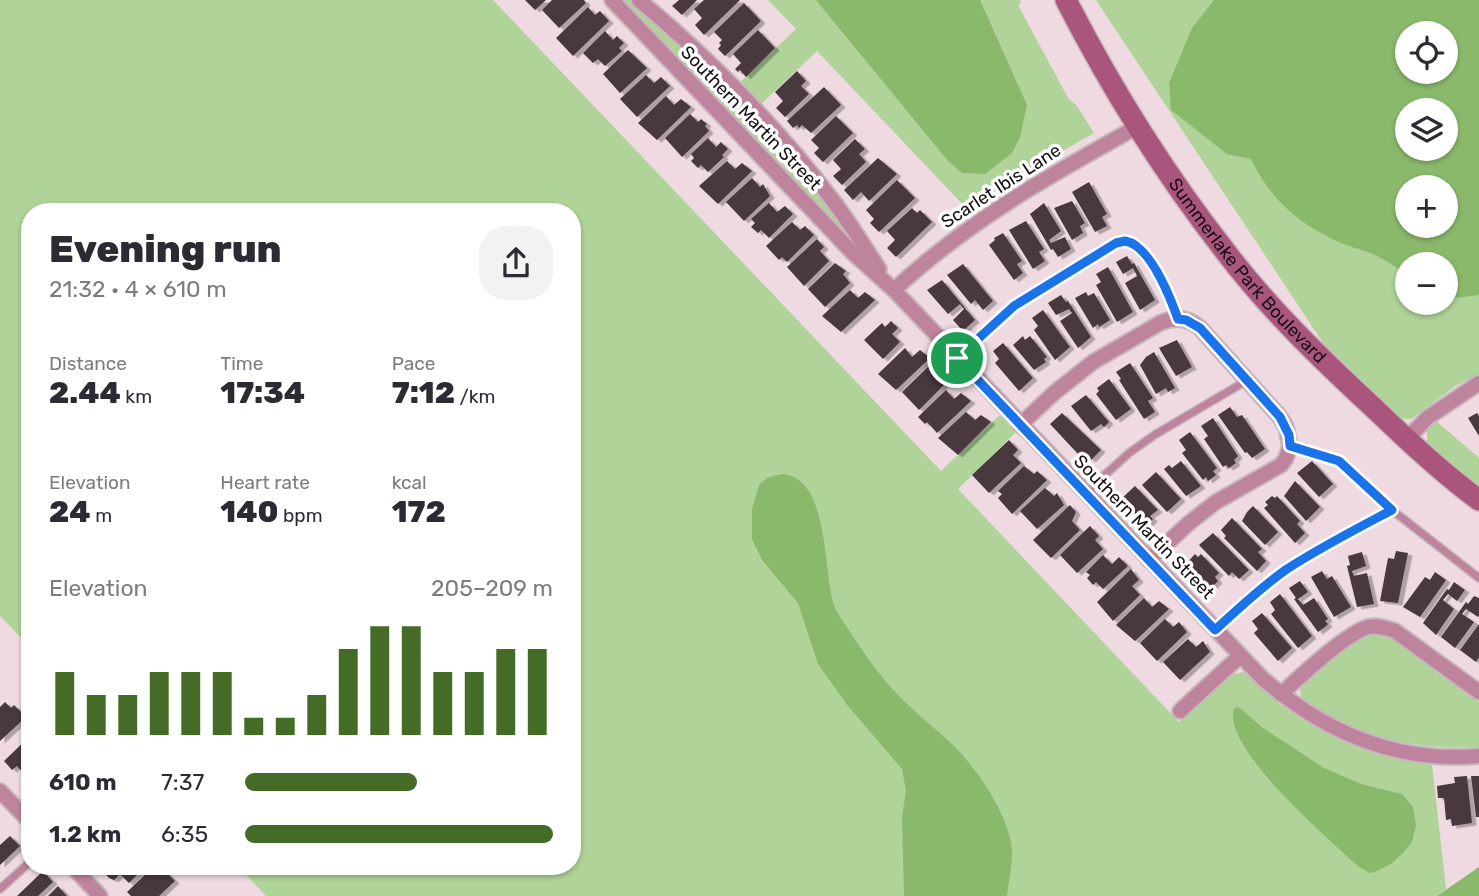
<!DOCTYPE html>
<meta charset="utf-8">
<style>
:root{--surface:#fff;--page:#f2f2f3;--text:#2b2b33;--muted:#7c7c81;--accent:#456c27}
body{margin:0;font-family:Rubik,sans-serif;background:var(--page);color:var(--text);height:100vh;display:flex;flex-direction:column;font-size:26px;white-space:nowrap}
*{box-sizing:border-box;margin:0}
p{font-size:23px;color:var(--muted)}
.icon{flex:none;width:38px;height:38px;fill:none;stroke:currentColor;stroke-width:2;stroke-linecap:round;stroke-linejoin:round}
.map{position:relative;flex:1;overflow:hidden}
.panel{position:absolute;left:21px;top:203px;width:560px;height:672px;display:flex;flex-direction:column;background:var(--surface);border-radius:28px;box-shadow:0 2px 5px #0004}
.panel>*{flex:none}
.controls{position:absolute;left:1395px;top:21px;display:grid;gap:14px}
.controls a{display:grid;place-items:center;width:63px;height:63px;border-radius:50%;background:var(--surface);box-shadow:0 2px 5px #0004;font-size:35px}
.pin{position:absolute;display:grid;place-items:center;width:60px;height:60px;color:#fff;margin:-30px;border:4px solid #fff;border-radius:50%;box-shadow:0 2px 7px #0007}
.round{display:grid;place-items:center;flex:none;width:74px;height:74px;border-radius:28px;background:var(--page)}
.head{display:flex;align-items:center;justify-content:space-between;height:119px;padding:0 28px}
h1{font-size:38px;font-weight:800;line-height:52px}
.stats{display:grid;grid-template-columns:repeat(3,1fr);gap:10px;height:119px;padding:7px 28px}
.stats div{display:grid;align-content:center}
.stats b{font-size:30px;font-weight:800}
.stats small{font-size:19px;font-weight:400}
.stats p{font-size:19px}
.chart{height:196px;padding:14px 28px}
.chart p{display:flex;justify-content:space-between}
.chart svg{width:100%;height:126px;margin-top:7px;stroke:var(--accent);stroke-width:6}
ul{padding:0 28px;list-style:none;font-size:23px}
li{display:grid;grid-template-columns:112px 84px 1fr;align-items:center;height:52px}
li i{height:18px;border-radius:9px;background:var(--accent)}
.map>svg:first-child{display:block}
.green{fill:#afd398;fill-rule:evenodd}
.water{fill:#8bb96b;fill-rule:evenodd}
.building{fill:#48383e;filter:url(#shadow)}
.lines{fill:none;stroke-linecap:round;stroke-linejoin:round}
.lane-casing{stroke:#c8b6bd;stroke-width:10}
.street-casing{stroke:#c8b6bd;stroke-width:18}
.secondary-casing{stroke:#c8b6bd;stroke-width:24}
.lane{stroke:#bf849d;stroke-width:7}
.street{stroke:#bf849d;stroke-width:14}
.secondary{stroke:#a9557c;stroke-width:21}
.route-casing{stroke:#fff;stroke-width:14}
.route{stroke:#1a73e8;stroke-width:9}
.labels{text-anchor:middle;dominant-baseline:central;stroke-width:7;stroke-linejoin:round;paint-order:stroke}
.street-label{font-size:18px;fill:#171013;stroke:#fff}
</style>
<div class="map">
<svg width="1479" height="896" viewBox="0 0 1479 896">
<defs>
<filter id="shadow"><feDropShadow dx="4.5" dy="2.5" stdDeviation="0" flood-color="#0004"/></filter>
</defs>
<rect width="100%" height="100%" fill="#efdae2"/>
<g class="green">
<path d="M0,0H493L941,471L1000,415L1016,432L958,489L1179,722L1230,675L1243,672C1258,681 1269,697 1284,707C1330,739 1377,756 1432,764L1446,889L1437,896H266L238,866H572V212H30V647L0,616Z"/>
<path d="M619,0H632C692,52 748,107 799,168C821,195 842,221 859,251Z"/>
<polygon points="768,0 1020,0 1021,3 1018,5 1068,98 1077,106 1094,133 1010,181 968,210 817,51 758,107 737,85 796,29"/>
<path d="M1096,0H1479V374L1457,385L1411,419H1396L1337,364ZM1407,33H1446V72H1407ZM1407,110H1446V149H1407ZM1407,187H1446V226H1407ZM1407,264H1446V303H1407Z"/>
<polygon points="1435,420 1479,458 1479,491 1427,445 1427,430"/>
<path d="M1376,634L1388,636L1479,702V747C1426,750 1378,741 1330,717C1318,711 1300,705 1300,689C1309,672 1357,638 1376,634Z"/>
</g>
<g class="water">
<polygon points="816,0 980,0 1027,105 1020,137 1012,153 985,174 962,173 948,161"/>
<path d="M1214,0H1479V295L1455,298L1446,295V264H1407V275C1396,267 1383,258 1370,253C1360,249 1349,247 1339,242C1300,225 1269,198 1251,159L1227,154L1171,110L1169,83L1192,28ZM1407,33H1446V72H1407ZM1407,110H1446V149H1407ZM1446,187V226H1407V187Z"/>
<path d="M781,474C831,476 822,574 835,608C839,617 847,626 852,635C866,656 880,676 897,694C914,712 934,727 952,744C977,769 1001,804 1010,838C1015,855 1009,878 1007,896H904L902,817L906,791L902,769L848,706L818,664L798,603L762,560L752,539V509L759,485L767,478Z"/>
<path d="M1239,707L1263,728L1324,768L1361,784L1402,794L1413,807L1416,825L1412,842L1403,853L1391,864L1377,871L1370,873L1359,867C1330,840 1221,748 1234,708Z"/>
<polygon points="1479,867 1479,896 1437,896"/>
</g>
<g class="building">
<polygon points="525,0 546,0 535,10"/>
<polygon points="552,0 584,0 586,3 559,28 542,10"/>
<polygon points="679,0 697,0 682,15 672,6"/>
<polygon points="704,0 740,0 704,35 695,25 702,18 694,9"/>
<polygon points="744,3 761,21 725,56 718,49 721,45 719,43 722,40 714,32"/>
<polygon points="588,7 595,15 600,11 609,21 573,56 556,38"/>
<polygon points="758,30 775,48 746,77 740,70 738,72 735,69 741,63 733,54"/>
<polygon points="605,31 613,40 617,36 624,43 619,48 622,51 605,66 598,59 593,63 583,53"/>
<polygon points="628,50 647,68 620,93 603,74"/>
<polygon points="797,71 806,81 801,86 809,94 785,117 776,108 783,101 775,92"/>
<polygon points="646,75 654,83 661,77 670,86 637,117 620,99"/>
<polygon points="824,87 841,105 811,133 802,125 799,128 797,125 793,128 787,121"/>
<polygon points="666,96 674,105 681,99 691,107 657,140 638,123"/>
<polygon points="690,114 698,122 701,119 707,124 705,126 709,131 682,157 665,138"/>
<polygon points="836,116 853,133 823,162 814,153 819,148 811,140"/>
<polygon points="708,138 716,147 721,142 728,149 722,155 724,157 708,172 701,165 698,168 691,161 694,158 691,154"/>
<polygon points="855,139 865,149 859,154 866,162 842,185 833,176 841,169 833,160"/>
<polygon points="878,158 897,174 869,201 861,192 853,200 844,190"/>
<polygon points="727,161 735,169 742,163 752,171 718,204 699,186"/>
<polygon points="752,178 760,187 763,184 770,196 744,221 726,202"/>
<polygon points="897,180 915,198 879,232 870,223 874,219 866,210"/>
<polygon points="1089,182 1107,214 1102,217 1107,226 1095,232 1072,192"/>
<polygon points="1072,201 1085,223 1080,226 1083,233 1072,240 1054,208"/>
<polygon points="769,203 777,212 785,206 793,214 769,238 761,230 758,233 751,227 755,223 751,219"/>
<polygon points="1044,203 1061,231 1049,240 1051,243 1065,237 1071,249 1058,257 1053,249 1051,250 1030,214"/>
<polygon points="912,208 917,213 920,210 932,222 896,257 887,248 895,240 887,231"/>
<polygon points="1026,221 1044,249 1039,252 1045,261 1033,269 1009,230"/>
<polygon points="792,222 800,230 805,226 814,235 787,262 782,257 779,260 766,246"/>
<polygon points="1003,233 1022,261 1017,264 1023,273 1014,280 989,245 995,240 994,238"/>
<polygon points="817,239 824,247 820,251 829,261 804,286 787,267"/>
<polygon points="1127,256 1132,264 1134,263 1155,300 1140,310 1125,283 1137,276 1133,268 1123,274 1116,262"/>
<polygon points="835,263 846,271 843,274 850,283 825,307 808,289"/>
<polygon points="963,264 993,301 983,310 975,300 971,304 947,275"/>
<polygon points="1108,267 1133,312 1117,322 1096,285 1101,282 1096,274"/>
<polygon points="942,280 975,320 963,331 953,320 964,309 960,304 948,314 927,290"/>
<polygon points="850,290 858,298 865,292 875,300 841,332 822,316"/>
<polygon points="1086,292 1088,296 1094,293 1110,320 1099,327 1098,324 1093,328 1075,298"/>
<polygon points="1061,295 1066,302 1068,301 1091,337 1078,348 1060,321 1072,313 1069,309 1056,315 1048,303"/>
<polygon points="1043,310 1070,347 1055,360 1034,330 1038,326 1032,318"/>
<polygon points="891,321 898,328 892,334 900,342 883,359 864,340 882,323 885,327"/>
<polygon points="1023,336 1025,340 1030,336 1047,357 1044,359 1046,362 1034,370 1013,345"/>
<polygon points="1177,340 1192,367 1176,376 1159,348"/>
<polygon points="1003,343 1033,378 1019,391 995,363 999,359 993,351"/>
<polygon points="905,348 912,357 920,350 930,358 896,390 878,374"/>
<polygon points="1154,352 1175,388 1168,392 1166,388 1156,394 1140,365 1146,357"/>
<polygon points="932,363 942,373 937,377 944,385 919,410 902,392"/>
<polygon points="1130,363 1153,398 1148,401 1155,412 1144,419 1119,380 1121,379 1116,372"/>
<polygon points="1109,379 1131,409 1116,420 1096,394 1099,391 1097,388"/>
<polygon points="946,390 954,399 961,393 971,401 937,433 927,422 925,424 918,417"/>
<polygon points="1086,395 1109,422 1104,427 1101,424 1091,431 1071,406"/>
<polygon points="1230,407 1237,417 1242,415 1265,449 1252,458 1247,452 1245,453 1218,415"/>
<polygon points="966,412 975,420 981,415 991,422 958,455 938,438"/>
<polygon points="1062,413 1101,450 1091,460 1082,451 1078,454 1050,424"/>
<polygon points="1477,413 1479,416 1479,436 1468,418"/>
<polygon points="1213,418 1238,456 1234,460 1236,463 1229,468 1226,465 1223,467 1204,439 1208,436 1201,426"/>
<polygon points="1190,432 1217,468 1213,471 1216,475 1208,481 1206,477 1203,480 1182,453 1186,450 1179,440"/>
<polygon points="1009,440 1018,450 1013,455 1021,463 989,493 972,475"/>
<polygon points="1181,461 1201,486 1186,496 1164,469 1169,465 1172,468"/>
<polygon points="1312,461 1333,484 1319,497 1297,473"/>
<polygon points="1024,466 1034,474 1037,471 1047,480 1012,514 998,498 1002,494 998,491"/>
<polygon points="1156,472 1181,499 1167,512 1142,485"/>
<polygon points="1295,481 1320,507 1306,521 1284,496"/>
<polygon points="1135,486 1158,510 1150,516 1153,519 1147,526 1121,499"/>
<polygon points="1045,488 1054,496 1057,493 1064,505 1037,529 1020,511"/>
<polygon points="1272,496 1275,498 1277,496 1300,521 1297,524 1305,533 1295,543 1264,508 1268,505 1265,502"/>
<polygon points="1070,505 1076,512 1072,521 1080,530 1051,558 1033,540"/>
<polygon points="1253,506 1278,532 1265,545 1242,521 1247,512"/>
<polygon points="1232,518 1262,549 1258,552 1266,561 1257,571 1224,538 1226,536 1221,530"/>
<polygon points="1090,526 1099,536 1095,540 1103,549 1077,573 1060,555"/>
<polygon points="1213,533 1249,570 1239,579 1232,572 1229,576 1199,545"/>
<polygon points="1396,551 1408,553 1398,603 1380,601 1388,558 1394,559"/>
<polygon points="1362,552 1366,566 1352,571 1354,576 1367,573 1374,604 1357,607 1347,566 1350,565 1348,556"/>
<polygon points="1195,554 1198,557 1201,554 1219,573 1215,577 1218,581 1209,590 1185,565"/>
<polygon points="1103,555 1112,564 1119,557 1128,566 1103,589 1096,582 1093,585 1087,578 1090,575 1086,572"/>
<polygon points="1131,569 1139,580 1132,586 1140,595 1113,621 1097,602"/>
<polygon points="1322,571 1327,579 1332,576 1351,607 1334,617 1311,577"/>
<polygon points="1435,572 1446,580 1420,617 1403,607 1425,577 1430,580"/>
<polygon points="1300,581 1308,592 1298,599 1303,605 1314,598 1328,619 1325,621 1328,624 1325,627 1318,632 1294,599 1296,598 1289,588"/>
<polygon points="1454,582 1465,590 1457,601 1448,594 1443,600 1454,609 1436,635 1423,623 1447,589 1449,590"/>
<polygon points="1280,594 1312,636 1298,648 1271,614 1275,610 1270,602"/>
<polygon points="1474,596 1479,598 1479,615 1478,617 1466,609 1462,614 1474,622 1455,648 1441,637 1466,602 1468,604"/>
<polygon points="1144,598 1152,607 1159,601 1169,609 1135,641 1116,625"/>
<polygon points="1262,613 1292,648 1278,661 1254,633 1258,629 1252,621"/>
<polygon points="1165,619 1173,627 1179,622 1187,632 1157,661 1140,643"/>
<polygon points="1479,624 1479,657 1476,662 1460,650"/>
<polygon points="1188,639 1196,647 1203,641 1210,652 1180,680 1163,662"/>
<polygon points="5,702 11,708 14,705 26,717 0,741 0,707"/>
<polygon points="30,736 30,770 25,775 17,766 12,770 4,761"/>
<polygon points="1467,776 1472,823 1452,826 1451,819 1446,820 1444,798 1438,798 1437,786 1455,783 1454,777"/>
<polygon points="1471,776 1479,776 1479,817 1476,817"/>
<polygon points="10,836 20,846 0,865 0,845"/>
<polygon points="110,866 146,866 129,883 120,874 114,880 109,878 104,872"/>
<polygon points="154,866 160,866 175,881 159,896 131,896 127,892"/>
<polygon points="43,871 53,882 38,896 17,896"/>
<polygon points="58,886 67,896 48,896"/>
</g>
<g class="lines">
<g class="lane-casing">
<g id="lane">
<path d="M958,358L1014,306L1061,275L1116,243C1122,242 1128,240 1133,242C1150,248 1172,302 1178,318"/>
<polyline points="1290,446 1339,461 1392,510 1479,578"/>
<polyline points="1086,492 1129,453 1156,434 1246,381"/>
<path d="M1215,630C1237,610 1258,590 1282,573C1316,548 1355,529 1392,510"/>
<polyline points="0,889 30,862"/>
</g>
</g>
<g class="street-casing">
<g id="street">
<path d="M612,0L853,253L894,290L1262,678C1323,731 1396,763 1479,756"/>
<path d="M639,0C709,58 779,129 834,202C850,223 864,246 879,269"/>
<path d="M894,290C969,220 1049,176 1137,127"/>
<path d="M1020,425L1054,393L1093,362L1160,323C1174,317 1188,317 1200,328L1280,417L1286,427L1290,446L1286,458L1281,465L1216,502L1189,523L1149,560"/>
<polyline points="1407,439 1427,418 1479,383"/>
<path d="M1281,694C1300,677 1345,634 1368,627C1377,625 1386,628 1395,631L1479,692"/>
<polyline points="1180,711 1240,656"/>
<polyline points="0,791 30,822"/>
<polyline points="72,866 100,896"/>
</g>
</g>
<g class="secondary-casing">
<g id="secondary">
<path id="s1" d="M1066,0C1111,88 1164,173 1225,251C1269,309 1322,360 1375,409C1408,441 1442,473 1479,500"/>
</g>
</g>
<use href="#lane" class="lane"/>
<use href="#street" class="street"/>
<use href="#secondary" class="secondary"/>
</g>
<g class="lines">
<g class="route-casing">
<path id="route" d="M1125,241C1150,245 1170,297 1178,319L1186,320L1200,328L1280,417L1289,435L1290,446L1339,461L1392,510C1356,529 1321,547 1287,569C1261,587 1238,609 1215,630L957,358L1014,306L1116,243Z"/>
</g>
<use href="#route" class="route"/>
</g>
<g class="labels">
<g class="street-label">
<text transform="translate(751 118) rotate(46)">Southern Martin Street</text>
<text transform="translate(1001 186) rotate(-33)">Scarlet Ibis Lane</text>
<text stroke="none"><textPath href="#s1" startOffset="327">Summerlake Park Boulevard</textPath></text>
<text transform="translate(1144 527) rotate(46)">Southern Martin Street</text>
</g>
</g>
</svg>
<div class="controls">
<a><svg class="icon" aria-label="locate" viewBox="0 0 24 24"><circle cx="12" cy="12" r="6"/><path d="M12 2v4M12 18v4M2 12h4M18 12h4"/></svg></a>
<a><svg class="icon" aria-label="layers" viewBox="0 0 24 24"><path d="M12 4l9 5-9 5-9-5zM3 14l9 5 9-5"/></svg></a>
<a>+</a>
<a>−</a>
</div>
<div class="pin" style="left:957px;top:358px;background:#1e9e55"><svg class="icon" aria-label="arrive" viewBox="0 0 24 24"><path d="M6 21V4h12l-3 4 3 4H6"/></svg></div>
<section class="panel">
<div class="head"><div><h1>Evening run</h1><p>21:32 · 4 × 610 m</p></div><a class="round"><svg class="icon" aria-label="share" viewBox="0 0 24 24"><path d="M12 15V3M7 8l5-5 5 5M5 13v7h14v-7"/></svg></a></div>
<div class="stats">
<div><p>Distance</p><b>2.44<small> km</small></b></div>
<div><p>Time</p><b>17:34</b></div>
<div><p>Pace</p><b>7:12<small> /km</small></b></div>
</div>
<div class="stats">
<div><p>Elevation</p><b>24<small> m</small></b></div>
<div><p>Heart rate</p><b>140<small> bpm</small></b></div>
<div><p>kcal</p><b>172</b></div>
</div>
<div class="chart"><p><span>Elevation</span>205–209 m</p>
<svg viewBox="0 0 160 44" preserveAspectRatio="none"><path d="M5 44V22M15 44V30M25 44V30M35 44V22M45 44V22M55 44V22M65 44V38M75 44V38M85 44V30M95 44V14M105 44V6M115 44V6M125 44V22M135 44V22M145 44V14M155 44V14"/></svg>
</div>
<ul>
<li><b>610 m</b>7:37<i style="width:56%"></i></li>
<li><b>1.2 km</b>6:35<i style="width:100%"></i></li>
</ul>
</section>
</div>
